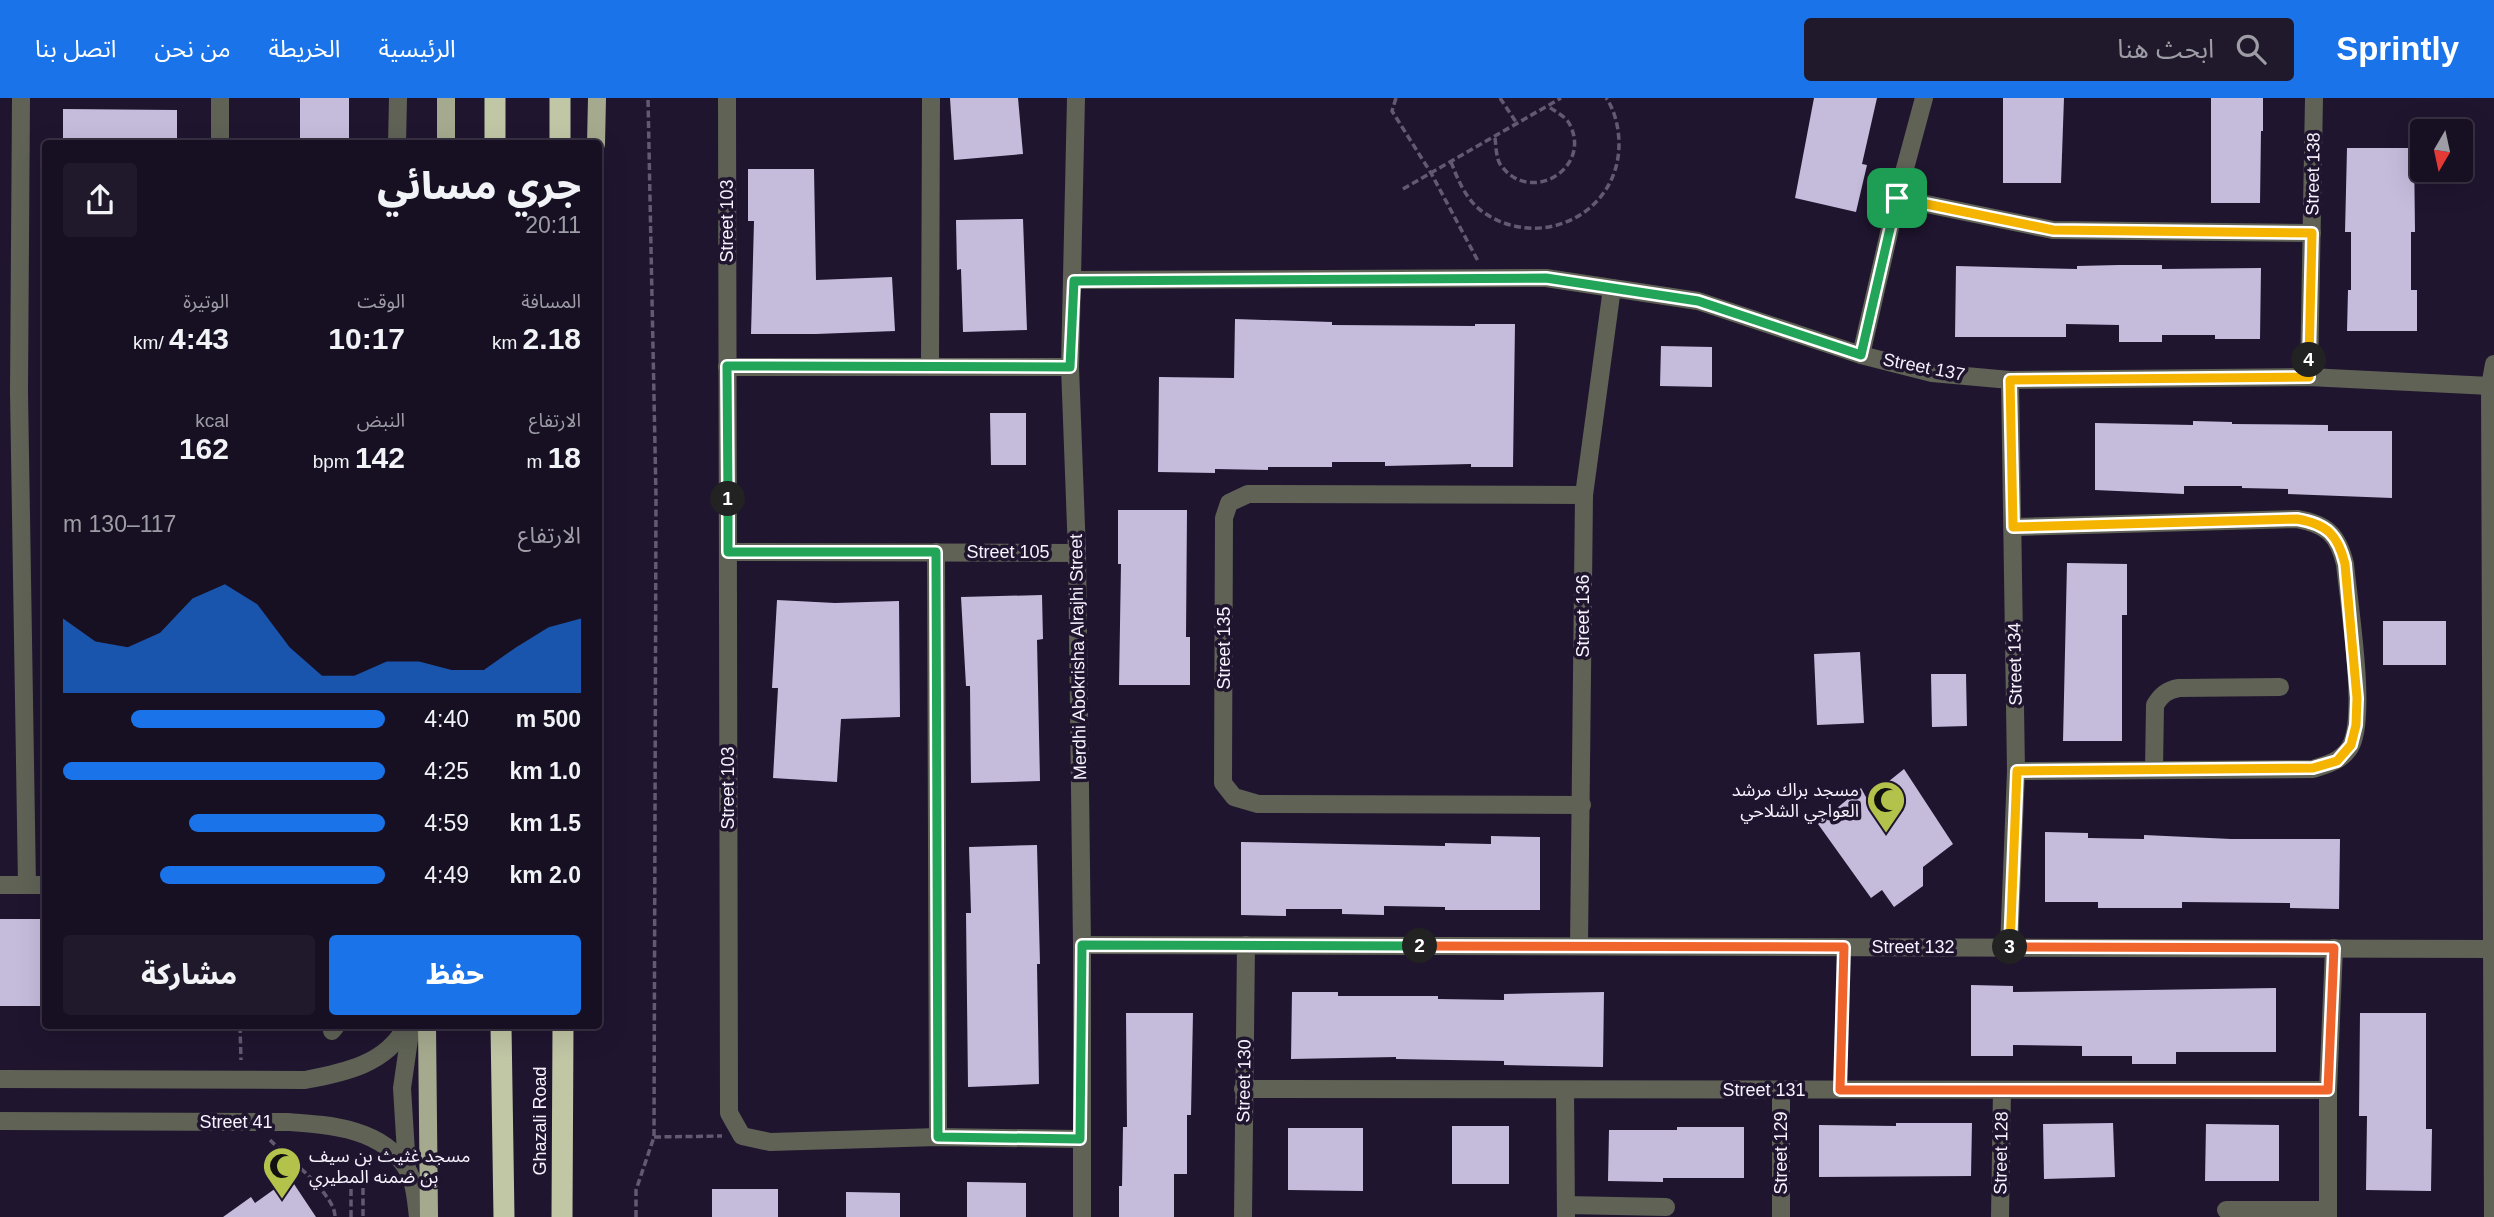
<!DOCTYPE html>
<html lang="ar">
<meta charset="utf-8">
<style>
:root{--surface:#171023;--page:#20192b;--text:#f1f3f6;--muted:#9e9da6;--line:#363041;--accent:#1a73e8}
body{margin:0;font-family:Arial,"Noto Sans Arabic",sans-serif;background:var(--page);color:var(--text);direction:rtl;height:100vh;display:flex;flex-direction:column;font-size:26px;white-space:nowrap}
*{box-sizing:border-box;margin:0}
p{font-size:23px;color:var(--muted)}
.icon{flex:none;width:38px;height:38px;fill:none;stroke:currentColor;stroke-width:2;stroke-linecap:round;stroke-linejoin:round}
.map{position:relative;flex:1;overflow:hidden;direction:ltr}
.panel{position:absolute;left:42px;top:42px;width:560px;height:889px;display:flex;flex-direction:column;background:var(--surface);border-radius:7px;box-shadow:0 7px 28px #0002,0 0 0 2px var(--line);direction:rtl}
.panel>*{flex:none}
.needle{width:46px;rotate:189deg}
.tools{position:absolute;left:2410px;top:21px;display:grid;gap:14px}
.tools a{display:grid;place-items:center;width:63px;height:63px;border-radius:7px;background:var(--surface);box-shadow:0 7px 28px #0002,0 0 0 2px var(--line);font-size:35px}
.pin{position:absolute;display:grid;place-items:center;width:60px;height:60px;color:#fff;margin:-30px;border-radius:14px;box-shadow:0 4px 10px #0006}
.km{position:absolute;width:35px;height:35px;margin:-18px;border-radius:50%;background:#222;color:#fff;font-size:19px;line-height:35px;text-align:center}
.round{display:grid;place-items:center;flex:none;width:74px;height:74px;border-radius:7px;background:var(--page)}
.summary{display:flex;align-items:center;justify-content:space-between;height:119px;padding:0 21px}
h1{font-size:38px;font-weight:800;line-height:52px}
.metrics{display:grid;grid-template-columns:repeat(3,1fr);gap:10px;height:119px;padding:7px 21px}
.metrics div{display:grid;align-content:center}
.metrics b{font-size:30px;font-weight:800}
.metrics small{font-size:19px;font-weight:400}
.metrics p{font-size:19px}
.chart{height:196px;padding:14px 21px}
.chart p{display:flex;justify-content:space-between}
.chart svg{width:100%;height:126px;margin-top:7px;fill:var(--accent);opacity:.7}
.primary-button{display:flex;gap:14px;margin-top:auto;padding:14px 21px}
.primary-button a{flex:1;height:80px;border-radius:7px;background:var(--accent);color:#fff;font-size:28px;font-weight:800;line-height:80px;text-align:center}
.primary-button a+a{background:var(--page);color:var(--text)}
ul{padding:0 21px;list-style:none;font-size:23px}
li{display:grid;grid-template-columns:112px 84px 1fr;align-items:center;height:52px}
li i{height:18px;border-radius:9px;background:var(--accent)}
header{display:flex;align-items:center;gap:42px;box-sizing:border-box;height:98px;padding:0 35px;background:var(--accent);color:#fff}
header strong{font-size:33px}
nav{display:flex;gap:38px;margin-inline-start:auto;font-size:24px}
.search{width:490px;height:63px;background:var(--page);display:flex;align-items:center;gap:18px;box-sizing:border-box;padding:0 24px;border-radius:7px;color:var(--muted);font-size:26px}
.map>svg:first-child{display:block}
.building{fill:#c5bcdc}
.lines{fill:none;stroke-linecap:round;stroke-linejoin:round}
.path{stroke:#625a70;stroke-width:3.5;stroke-dasharray:7 3.5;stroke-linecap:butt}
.minor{stroke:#5f6255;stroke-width:18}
.major{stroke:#a5aa8e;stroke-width:18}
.highway{stroke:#c1c7a5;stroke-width:21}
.split-1-casing{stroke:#fff;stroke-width:14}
.split-2-casing{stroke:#fff;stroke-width:14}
.split-3-casing{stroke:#fff;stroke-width:14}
.split-4-casing{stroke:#fff;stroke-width:14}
.split-5-casing{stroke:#fff;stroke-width:14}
.split-1{stroke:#22a559;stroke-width:9}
.split-2{stroke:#22a559;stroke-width:9}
.split-3{stroke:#f0652b;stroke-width:9}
.split-4{stroke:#f5b400;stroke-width:9}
.split-5{stroke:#f5b400;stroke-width:9}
.labels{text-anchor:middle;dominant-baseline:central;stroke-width:7;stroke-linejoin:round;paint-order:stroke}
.street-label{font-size:18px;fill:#f6f3fe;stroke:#1f152f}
.poi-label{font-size:18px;fill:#f6f3fe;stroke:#1f152f;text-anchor:end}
</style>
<header>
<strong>Sprintly</strong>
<div class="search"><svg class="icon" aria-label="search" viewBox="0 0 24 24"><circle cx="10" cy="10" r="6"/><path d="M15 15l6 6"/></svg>ابحث هنا</div>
<nav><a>الرئيسية</a><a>الخريطة</a><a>من نحن</a><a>اتصل بنا</a></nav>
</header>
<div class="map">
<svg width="2494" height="1119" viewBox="0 0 2494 1119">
<rect width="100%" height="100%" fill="#1f152f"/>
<g class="building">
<rect x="300" y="0" width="49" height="46"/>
<polygon points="950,0 1018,0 1023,56 954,62"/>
<polygon points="1814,0 1877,0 1862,66 1867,67 1856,114 1795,100"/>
<polygon points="2003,0 2064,0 2061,85 2003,85"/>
<polygon points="2211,0 2263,0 2263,33 2261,33 2260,105 2211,105"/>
<polygon points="63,11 177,12 177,46 63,46"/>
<polygon points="2347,50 2414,50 2415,134 2411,134 2411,192 2417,192 2417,233 2347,233 2348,192 2351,192 2351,134 2345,134"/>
<polygon points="748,71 814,71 816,182 892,179 895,233 816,236 751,236 754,123 748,123"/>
<polygon points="1023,121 1027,232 963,234 961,171 957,172 956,122"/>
<polygon points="2119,167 2162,167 2162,171 2261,170 2260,241 2215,241 2215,237 2162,237 2162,244 2119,244 2119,227 2066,226 2066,239 1955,239 1956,168 2077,171 2077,168"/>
<polygon points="1235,221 1332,224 1332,227 1475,228 1475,226 1515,226 1513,369 1471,369 1471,366 1385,368 1385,364 1332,364 1332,369 1268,369 1268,372 1215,371 1215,375 1158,374 1159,279 1234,280"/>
<polygon points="1661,248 1712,249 1712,289 1660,288"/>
<polygon points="990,315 1026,315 1026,367 991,367"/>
<polygon points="2193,323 2232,324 2232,326 2328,327 2328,333 2392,333 2392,400 2288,396 2288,391 2242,390 2242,388 2184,388 2184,396 2095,392 2095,325 2193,327"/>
<polygon points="1118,412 1187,412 1186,539 1190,539 1190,587 1119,587 1121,466 1118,466"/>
<polygon points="2067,465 2127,466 2127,517 2122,517 2122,643 2063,643"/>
<polygon points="1042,497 1043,541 1037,542 1040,683 971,685 970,588 966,588 961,499"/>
<polygon points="777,502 835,505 899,503 900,619 841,621 837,684 773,680 778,590 772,590"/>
<rect x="2383" y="523" width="63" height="44"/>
<polygon points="1860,554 1864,625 1817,627 1814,556"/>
<polygon points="1931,576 1966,576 1967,628 1932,629"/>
<polygon points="1904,671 1953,746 1923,769 1923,788 1894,809 1882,792 1871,800 1818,726 1861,690 1867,701"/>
<polygon points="2045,734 2088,735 2088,740 2144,741 2144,737 2231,741 2340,741 2339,811 2290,810 2290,805 2182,804 2182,810 2098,810 2098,804 2045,804"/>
<polygon points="1491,738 1540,739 1540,812 1445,812 1445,809 1384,808 1384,817 1342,816 1342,811 1286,811 1286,818 1241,817 1241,744 1445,748 1445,745 1491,746"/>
<polygon points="1037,747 1040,866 1037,866 1039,986 968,989 966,815 971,815 969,749"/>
<rect x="0" y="821" width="46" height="87"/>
<polygon points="1971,887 2013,888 2013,894 2276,890 2276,954 2176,954 2176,966 2132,966 2132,958 2082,958 2082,948 2013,947 2013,958 1971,958"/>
<polygon points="1292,894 1338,894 1338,898 1438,898 1438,901 1504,902 1504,896 1604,894 1603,969 1504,967 1504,963 1396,961 1396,959 1291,961"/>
<polygon points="1126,915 1193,915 1191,1017 1187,1017 1187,1076 1174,1076 1174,1119 1119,1119 1119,1088 1122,1088 1123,1029 1127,1029"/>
<polygon points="2360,915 2426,915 2426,1031 2432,1031 2431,1093 2366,1092 2367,1018 2359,1018"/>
<polygon points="1896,1025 1972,1025 1971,1078 1819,1079 1819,1027 1896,1028"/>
<polygon points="2113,1025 2115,1079 2044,1081 2043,1026"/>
<polygon points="2206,1026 2279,1027 2279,1083 2205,1083"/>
<rect x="1452" y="1028" width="57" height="58"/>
<polygon points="1677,1029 1744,1029 1744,1080 1663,1080 1663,1084 1608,1083 1609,1032 1677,1032"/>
<polygon points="1288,1030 1363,1030 1363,1093 1288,1092"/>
<polygon points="290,1080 316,1119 223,1119 251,1099 255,1105"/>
<polygon points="967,1084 1026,1085 1026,1119 967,1119"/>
<rect x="712" y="1091" width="66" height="28"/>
<polygon points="846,1094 900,1095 900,1119 846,1119"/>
</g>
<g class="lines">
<g class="path">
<polyline points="1396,0 1392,13 1431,75 1478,163"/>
<polyline points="1500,0 1516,24"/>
<path d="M1495,40C1496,47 1496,60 1500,66C1529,109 1594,70 1569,25C1565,18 1554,13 1548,8"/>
<path d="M1451,64C1458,82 1466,102 1483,114C1540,154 1619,116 1619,46C1619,31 1615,12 1606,0"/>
<polyline points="1403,91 1561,0"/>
<polyline points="240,928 241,962"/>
<polyline points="1841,972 1843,868"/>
<polyline points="654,1039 722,1038"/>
<path d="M270,1042C287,1059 336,1097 335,1119"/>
<polyline points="351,1119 351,1079 363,1079 363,1119"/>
<polyline points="636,1119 636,1092 654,1039 656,399 648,0"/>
</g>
<g class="minor">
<polyline points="21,0 19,294 27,787"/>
<polyline points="220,0 220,46"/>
<polyline points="727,0 729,1015 742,1038 770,1044 938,1039 1080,1041"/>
<polyline points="1076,0 1070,269 1077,455 1082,847 1082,1119"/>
<polyline points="397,46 398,0"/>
<polyline points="1897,100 2053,132 2312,135"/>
<polyline points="1074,182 1546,180 1698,203 1861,257 1932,275 2010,282 2309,279 2490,288"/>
<polyline points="1861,257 1897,100 1924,0"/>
<polyline points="727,269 1070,269"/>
<polyline points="930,269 931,0"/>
<polyline points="2309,279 2314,0"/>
<path d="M2013,429L2297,421C2327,426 2338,437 2345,466C2349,507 2366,611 2352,645C2345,662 2328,666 2313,671L2016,673"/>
<polyline points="728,454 1077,455"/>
<polyline points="936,454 938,1039"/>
<path d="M2154,672L2155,607C2161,597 2167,592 2179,590L2280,589"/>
<polyline points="1582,707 1258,706 1234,699 1223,685 1224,420 1229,405 1248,396 1584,397"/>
<polyline points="0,787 46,787"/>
<polyline points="1082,847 2493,851"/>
<polyline points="1579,848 1584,397 1612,190"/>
<polyline points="2009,849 2016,673 2010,282"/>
<polyline points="332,933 336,928"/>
<path d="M0,981L305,982C343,975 387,966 406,928"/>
<polyline points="1243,991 2328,992"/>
<polyline points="1565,992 1566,1119"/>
<path d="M0,1023L288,1024C331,1027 382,1030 407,1071C415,1084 416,1104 418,1119"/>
<polyline points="407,1071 402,990 411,928"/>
<polyline points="1566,1107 1666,1109"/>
<polyline points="2226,1112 2328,1112"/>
<polyline points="1243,1119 1246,847"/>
<polyline points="1781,1119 1781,992"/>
<polyline points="2000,1119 2002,992"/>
<polyline points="2328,1119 2328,992 2334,850"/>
<polyline points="2493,1119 2490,288 2494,266"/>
</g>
<g class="major">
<polyline points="446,0 446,46"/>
<polyline points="596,46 597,0"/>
<polyline points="427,928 429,1119"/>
</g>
<g class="highway">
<polyline points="560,0 560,46"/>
<polyline points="495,46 495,0"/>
<polyline points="501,928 504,1119"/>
<polyline points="562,1119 563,928"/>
</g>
</g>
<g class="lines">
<g class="split-1-casing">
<polyline id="split-1" points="728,401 727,268 1070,269 1074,183 1546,180 1698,203 1861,257 1897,100"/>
</g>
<g class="split-2-casing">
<polyline id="split-2" points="728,401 728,454 936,454 938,1039 1080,1041 1082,847 1420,848"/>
</g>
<g class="split-3-casing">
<polyline id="split-3" points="1420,848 1844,849 1840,992 2328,992 2334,850 2010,849"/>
</g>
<g class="split-4-casing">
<path id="split-4" d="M2010,849L2017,673L2313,670L2337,663L2351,647L2356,627L2357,600L2345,466C2338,437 2327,426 2297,421L2013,429L2010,282L2309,279V262"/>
</g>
<g class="split-5-casing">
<polyline id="split-5" points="1897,100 2053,132 2312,135 2309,262"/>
</g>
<use href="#split-1" class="split-1"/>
<use href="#split-2" class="split-2"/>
<use href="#split-3" class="split-3"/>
<use href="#split-4" class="split-4"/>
<use href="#split-5" class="split-5"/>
</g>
<defs>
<g id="mosque-pin" transform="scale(2.0125)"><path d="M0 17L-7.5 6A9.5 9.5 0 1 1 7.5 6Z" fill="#b3c24b" stroke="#1f152f"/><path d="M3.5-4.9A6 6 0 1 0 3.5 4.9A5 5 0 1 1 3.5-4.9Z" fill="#111"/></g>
</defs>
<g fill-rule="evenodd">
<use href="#mosque-pin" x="1886" y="702"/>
<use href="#mosque-pin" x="282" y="1068"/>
</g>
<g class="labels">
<g class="street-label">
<text transform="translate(2313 76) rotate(-89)">Street 138</text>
<text transform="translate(727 123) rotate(-90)">Street 103</text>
<text transform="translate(1924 269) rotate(11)">Street 137</text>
<text x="1008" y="454">Street 105</text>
<text transform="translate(1583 518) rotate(-90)">Street 136</text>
<text transform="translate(1224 550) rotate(-90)">Street 135</text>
<text transform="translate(1078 559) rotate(-91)">Merdhi Abokrisha Alrajhi Street</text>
<text transform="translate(2015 566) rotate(-91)">Street 134</text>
<text transform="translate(728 690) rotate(-90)">Street 103</text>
<text x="1913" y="849">Street 132</text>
<text transform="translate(1244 983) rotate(-89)">Street 130</text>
<text x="1764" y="992">Street 131</text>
<text transform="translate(540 1023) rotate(-90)">Ghazali Road</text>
<text x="236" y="1024">Street 41</text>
<text transform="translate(1781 1055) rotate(-90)">Street 129</text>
<text transform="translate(2001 1055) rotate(-89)">Street 128</text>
</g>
<g class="poi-label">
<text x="1859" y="692">مسجد براك مرشد<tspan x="1859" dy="21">العواجي الشلاحي</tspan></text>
<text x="309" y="1058" text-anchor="start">مسجد غثيث بن سيف<tspan x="309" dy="21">بن ضمنه المطيري</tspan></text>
</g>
</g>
</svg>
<div class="tools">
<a><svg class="needle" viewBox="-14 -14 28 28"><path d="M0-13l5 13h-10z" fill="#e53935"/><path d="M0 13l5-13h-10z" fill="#9e9da6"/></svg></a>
</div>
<div class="pin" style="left:1897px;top:100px;background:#1e9e55"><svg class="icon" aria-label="arrive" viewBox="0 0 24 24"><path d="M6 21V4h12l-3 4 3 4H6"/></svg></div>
<b class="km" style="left:728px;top:401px">1</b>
<b class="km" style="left:1420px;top:848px">2</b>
<b class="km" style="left:2010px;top:849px">3</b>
<b class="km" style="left:2309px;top:262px">4</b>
<section class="panel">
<div class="summary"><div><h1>جري مسائي</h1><p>20:11</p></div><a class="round"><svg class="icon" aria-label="share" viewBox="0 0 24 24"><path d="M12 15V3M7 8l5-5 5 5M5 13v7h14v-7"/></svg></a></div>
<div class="metrics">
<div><p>المسافة</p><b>2.18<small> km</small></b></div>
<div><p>الوقت</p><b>10:17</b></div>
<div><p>الوتيرة</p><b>4:43<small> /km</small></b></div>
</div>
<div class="metrics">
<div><p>الارتفاع</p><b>18<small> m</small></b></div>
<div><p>النبض</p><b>142<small> bpm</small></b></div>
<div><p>kcal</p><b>162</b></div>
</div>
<div class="chart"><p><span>الارتفاع</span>117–130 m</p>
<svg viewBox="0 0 160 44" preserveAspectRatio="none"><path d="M0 44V18L10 26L20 28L30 23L40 11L50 6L60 13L70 28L80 38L90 38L100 33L110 33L120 36L130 36L140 28L150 21L160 18V44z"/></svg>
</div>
<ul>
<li><b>500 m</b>4:40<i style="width:79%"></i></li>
<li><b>1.0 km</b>4:25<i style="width:100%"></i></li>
<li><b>1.5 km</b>4:59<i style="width:61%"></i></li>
<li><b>2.0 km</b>4:49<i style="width:70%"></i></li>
</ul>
<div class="primary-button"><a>حفظ</a><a>مشاركة</a></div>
</section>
</div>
